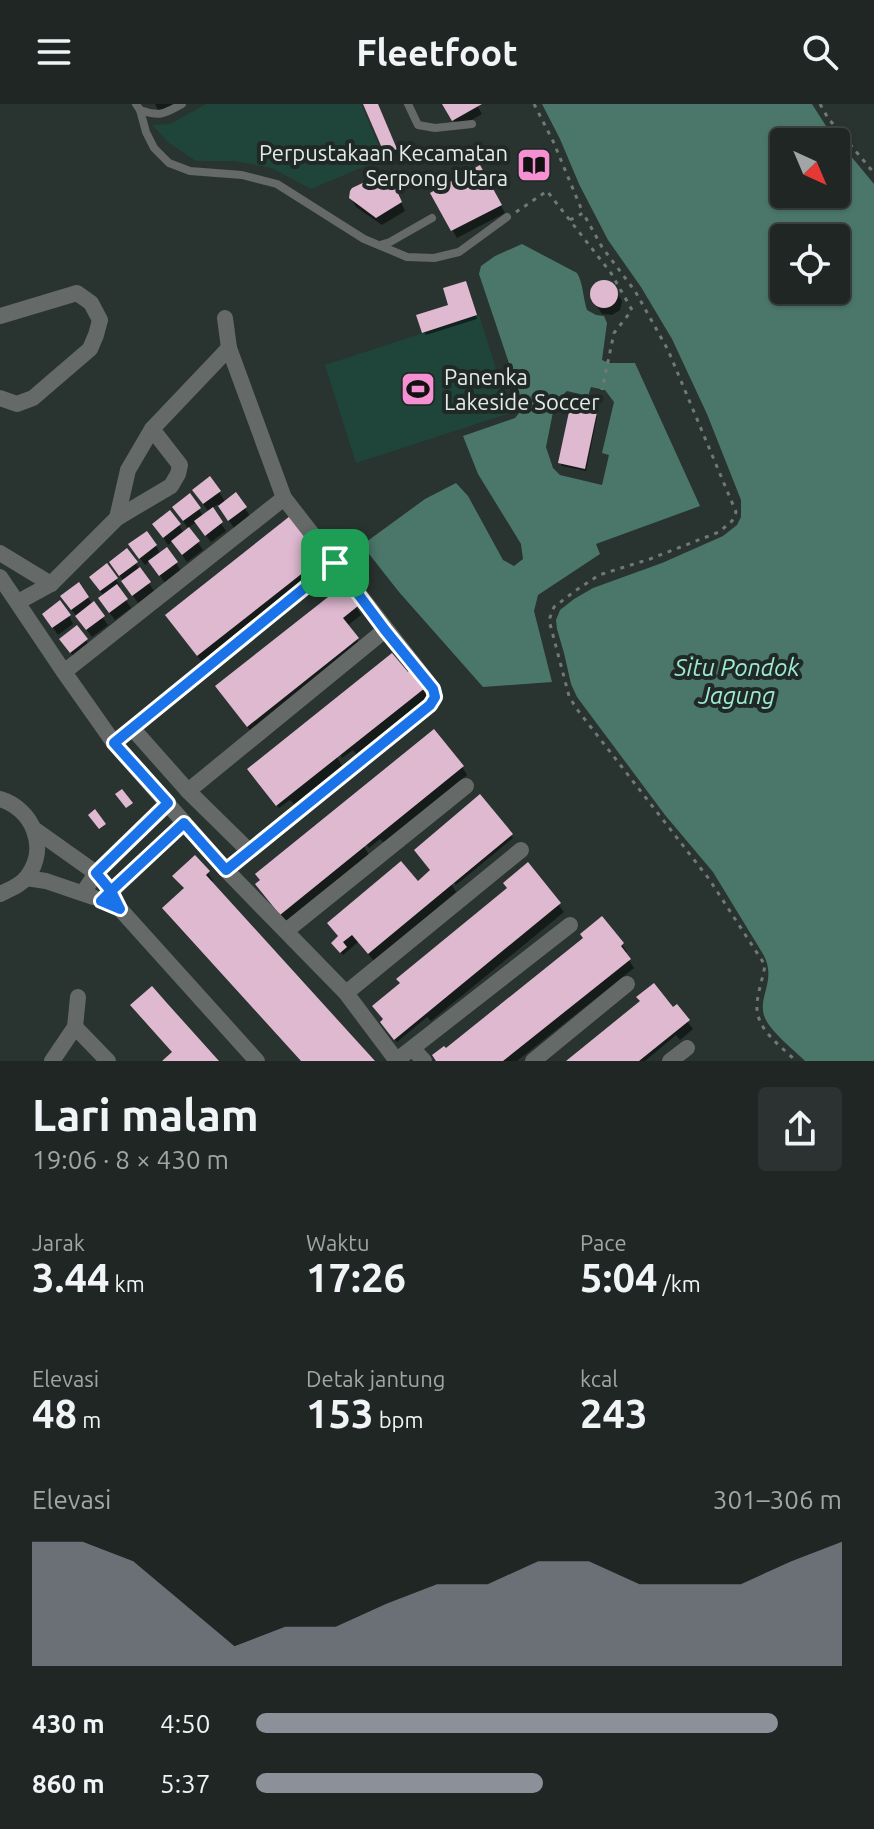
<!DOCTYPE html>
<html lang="id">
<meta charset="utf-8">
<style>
:root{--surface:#1f2624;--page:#2c3231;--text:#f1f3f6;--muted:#a1a5a6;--line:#3c4341;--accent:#8c9099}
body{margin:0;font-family:Ubuntu,sans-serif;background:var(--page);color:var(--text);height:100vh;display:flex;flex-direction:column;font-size:30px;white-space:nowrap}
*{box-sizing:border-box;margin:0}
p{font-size:26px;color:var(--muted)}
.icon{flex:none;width:44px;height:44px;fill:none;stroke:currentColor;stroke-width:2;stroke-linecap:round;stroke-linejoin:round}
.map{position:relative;height:957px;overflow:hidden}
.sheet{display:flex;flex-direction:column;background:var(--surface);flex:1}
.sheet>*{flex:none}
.needle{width:52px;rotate:136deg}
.buttons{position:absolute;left:770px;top:24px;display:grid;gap:16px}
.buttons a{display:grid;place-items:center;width:80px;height:80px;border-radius:8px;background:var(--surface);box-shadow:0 2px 6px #0004,0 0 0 2px var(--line);font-size:40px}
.pin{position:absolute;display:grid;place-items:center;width:68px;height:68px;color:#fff;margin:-34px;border-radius:16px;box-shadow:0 4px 12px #0006}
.round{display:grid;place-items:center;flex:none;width:84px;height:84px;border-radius:8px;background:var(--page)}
.head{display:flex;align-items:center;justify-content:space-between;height:136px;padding:0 32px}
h1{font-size:44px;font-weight:600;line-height:60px}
.figures{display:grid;grid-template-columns:repeat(3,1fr);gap:12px;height:136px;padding:8px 32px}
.figures div{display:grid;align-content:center}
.figures b{font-size:40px;font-weight:600}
.figures small{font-size:22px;font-weight:400}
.figures p{font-size:22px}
.chart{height:224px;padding:16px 32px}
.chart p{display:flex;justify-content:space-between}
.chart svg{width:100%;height:144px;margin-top:8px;fill:var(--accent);opacity:.7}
ul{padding:0 32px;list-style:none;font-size:26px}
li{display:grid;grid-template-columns:128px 96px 1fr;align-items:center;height:60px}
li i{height:20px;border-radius:10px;background:var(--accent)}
header{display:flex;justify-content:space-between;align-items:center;height:104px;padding:0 32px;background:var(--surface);font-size:36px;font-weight:600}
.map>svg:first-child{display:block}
.green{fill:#1f453a}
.water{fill:#4b776a;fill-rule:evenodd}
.pier{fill:#293330}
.shadow{fill:#0007}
.building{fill:#dfb9d0}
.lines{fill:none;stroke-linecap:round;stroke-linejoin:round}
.path{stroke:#707976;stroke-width:3;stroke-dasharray:4 6;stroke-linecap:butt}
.lane{stroke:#656968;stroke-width:8}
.street{stroke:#656968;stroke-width:16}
.route-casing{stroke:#fff;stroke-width:16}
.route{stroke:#1a73e8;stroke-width:10}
.labels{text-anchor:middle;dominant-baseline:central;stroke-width:8;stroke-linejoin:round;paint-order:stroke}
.poi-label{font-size:22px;fill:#e3e9e7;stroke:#202926;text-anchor:end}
.water-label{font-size:24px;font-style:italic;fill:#9dead3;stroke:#202926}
</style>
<header><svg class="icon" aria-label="menu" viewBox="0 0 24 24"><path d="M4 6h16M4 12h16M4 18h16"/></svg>Fleetfoot<svg class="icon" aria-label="search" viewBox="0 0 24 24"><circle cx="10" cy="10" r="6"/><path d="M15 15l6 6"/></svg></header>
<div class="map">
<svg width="874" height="957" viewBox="0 0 874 957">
<rect width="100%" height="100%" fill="#293330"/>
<g class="green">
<polygon points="206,0 361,0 384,54 311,85 272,64 234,57 196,57 169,39 152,21 170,20"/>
<polygon points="479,211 510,309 356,359 325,261"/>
</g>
<g class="water">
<path d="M542,0H812L826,22L874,80V957H805C794,946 771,928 765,914C756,893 778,877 763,850L713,768L665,711L577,593L571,580L564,549L557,525L556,516L560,506L574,495L593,484L662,459L723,432L737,421L741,413V396L707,310L672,235L641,183L608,136L579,80L560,35ZM784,38H836V90H784ZM784,134H836V186H784Z"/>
<path d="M522,140L577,169C583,178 583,194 587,206L596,211L604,212L607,219L602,256L609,259H635L700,402L596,440L600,450L538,491L534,507L552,578L483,583L399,488L362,441L425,395L456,379L468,392L503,456L514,462L523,455L521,440L478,370L463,332L515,314L520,308L522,298L479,170L481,162L495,152Z"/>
</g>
<polygon class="pier" points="591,283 605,286 614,298 602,349 609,351 602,381 560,371 553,364 546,343 555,298 567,287 588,292"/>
<g class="shadow">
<polygon points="155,0 174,0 159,8"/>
<polygon points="365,0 377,0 397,49 388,53"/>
<polygon points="445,0 476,0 482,10 458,24"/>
<polygon points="537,48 549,69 533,78 522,57"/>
<polygon points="480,64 505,109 457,134 433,90"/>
<polygon points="372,82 394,82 405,107 382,121 356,103 351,94"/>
<polygon points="602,178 611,179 622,197 620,206 612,211 602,210 591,193 594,183"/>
<polygon points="467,183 477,215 426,231 424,228 451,202"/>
<polygon points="595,310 597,313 586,367 562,362 560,359"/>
<polygon points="219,388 226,399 236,391 250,412 234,424 218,400 211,405 226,427 211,438 196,418 188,424 179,412 199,405 203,413 209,408 199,394"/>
<polygon points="179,421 184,429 189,426 203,446 187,458 173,437 168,441 159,428"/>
<polygon points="156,442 161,451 176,459 181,467 165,479 150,457 145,461 136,449"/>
<polygon points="321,454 326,462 203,559 172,520"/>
<polygon points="136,460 154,487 138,499 116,466"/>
<polygon points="116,475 120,483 118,485 131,504 115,516 105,503 104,492 96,482"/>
<polygon points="88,494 108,521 92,533 68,501"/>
<polygon points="356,503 361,511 347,522 362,543 253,630 222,591"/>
<polygon points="69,512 73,520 58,531 49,518"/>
<polygon points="77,523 91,544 76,556 66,543"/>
<polygon points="410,569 428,593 356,650 353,646 342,654 336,643 332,645 342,662 294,700 290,696 279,704 268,690"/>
<polygon points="462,663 467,671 384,739 380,735 369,744 363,736 361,737 369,751 286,818 262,788"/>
<polygon points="511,731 513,734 456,781 449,772 447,773 456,788 374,857 358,838 343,851 335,842 432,768 416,747"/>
<polygon points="195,754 208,769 213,777 210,779 373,957 301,957 169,812 165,804 185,786 175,773"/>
<polygon points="528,761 564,808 431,917 427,913 397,938 384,921 509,785"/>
<polygon points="585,835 622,841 627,848 625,850 634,864 517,957 437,957 445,946"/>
<polygon points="642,898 673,906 676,903 693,925 680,936 676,931 645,957 569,957"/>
</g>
<g class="building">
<polygon points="363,0 378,0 397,45 385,51"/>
<polygon points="442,0 482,0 452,17"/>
<polygon points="538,46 549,65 530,76 519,56"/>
<polygon points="480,61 502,101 451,127 430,89"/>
<polygon points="390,72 402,98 376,114 349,94 350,87 352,84 371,75 373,80"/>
<circle cx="604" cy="190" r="14"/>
<polygon points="466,177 477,211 422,229 416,211 448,201 443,184"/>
<polygon points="570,303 597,308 585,365 558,359"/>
<polygon points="210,372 221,387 203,400 192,386"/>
<polygon points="236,388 247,403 228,417 218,402"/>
<polygon points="190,389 201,404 183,417 172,403"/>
<polygon points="213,403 223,418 205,432 194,417"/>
<polygon points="170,406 181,420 163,434 152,420"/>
<polygon points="290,412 323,453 197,552 165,511"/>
<polygon points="189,423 200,437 182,451 171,437"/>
<polygon points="147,427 157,441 139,455 128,440"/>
<polygon points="167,443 178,458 159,472 148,457"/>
<polygon points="127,444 138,458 119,472 109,458"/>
<polygon points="107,459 118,474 100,487 89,473"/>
<polygon points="140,463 151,478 132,492 121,477"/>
<polygon points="79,478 89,493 71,506 60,492"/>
<polygon points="117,480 128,495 109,509 98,494"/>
<polygon points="342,482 358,502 343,514 359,534 247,623 215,582"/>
<polygon points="60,496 71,511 52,524 42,510"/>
<polygon points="94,497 105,512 86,526 75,512"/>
<polygon points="77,521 88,535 70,549 59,535"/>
<polygon points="392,549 408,568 410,566 425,584 276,702 247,665"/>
<polygon points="434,625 464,662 280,811 255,780 260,776 255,770"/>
<polygon points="122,685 133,699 126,704 115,690"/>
<polygon points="480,690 513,730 368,850 352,831 343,838 347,843 340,849 331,839 338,832 327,819 401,757 418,777 430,766 414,746"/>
<polygon points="95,705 106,720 99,725 88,711"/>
<polygon points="195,751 210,767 206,771 375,957 301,957 162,804 184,784 172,772"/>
<polygon points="528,758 561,799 394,936 380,918 383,915 372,902 400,879 396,875 507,784 503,779"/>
<polygon points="602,812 624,839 621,842 631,855 503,957 436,957 432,951 444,942 446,944 583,834 580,830"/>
<polygon points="654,879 673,903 677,900 690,916 639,957 566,957 640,897 636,893"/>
<polygon points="152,882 166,898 219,957 162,957 172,948 130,901"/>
</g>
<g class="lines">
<g class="path">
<polyline points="534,0 553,37 583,109"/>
<polyline points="820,0 828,14 874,69"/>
<polyline points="516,108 547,87 611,169 632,206 614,229 602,286"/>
<path d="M570,116L583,109L602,143L635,187L668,246L736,408L732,417L719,428L650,455L599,471L575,487L554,503L549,516L569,592L576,604L709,775L765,861C763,874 758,887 757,900C755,925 780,941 796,957"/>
</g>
<g class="lane">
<path d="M136,0L140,6C160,13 164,10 182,0"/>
<polyline points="408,0 418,21 435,24 472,20"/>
<polyline points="140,6 146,28 154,44 169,59 190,67 242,71 277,80 364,135 407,153 434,154 459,148 507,113"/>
<polyline points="380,141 390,138 432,114"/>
</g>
<g class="street">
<polyline points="0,212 77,189 91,199 100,216 96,231 90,245 33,294 17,300 0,294"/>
<polyline points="225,214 229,244 284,394 433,585 435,593 430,601 226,766"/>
<polyline points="117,414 128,366 152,325 229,244"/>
<polyline points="0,449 51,480"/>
<polyline points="0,473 64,568 114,639 226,766 346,889 397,957"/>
<polyline points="18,498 51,480 117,414 171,382 178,370 180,361 152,325"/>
<polyline points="64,568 284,394"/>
<polyline points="133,625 188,687 248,746"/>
<polyline points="114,639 335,459"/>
<polyline points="188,687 385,526"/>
<path d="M0,695C33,705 49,744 27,773C20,782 10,785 0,790"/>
<polyline points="34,725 96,769 111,787 120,805 257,957"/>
<polyline points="26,774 46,777 93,793"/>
<polyline points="83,789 96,769 168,699"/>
<polyline points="101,797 184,719"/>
<polyline points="286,827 466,682"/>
<polyline points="346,889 521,746"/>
<polyline points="75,923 108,957"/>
<polyline points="413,945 424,957"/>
<polyline points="397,956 570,821"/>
<polyline points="52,957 75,923 78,893"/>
<polyline points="533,957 627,880"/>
<polyline points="670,957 687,944"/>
</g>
</g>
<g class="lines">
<g class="route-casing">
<polyline id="route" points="335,459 114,639 168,699 96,769 111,787 120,805 101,797 111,787 184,719 226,766 430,601 435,593 433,585 385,526 335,459"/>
</g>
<use href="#route" class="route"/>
</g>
<defs>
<g id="library-square" transform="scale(1.8)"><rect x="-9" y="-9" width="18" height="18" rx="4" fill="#f591d2" stroke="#202926"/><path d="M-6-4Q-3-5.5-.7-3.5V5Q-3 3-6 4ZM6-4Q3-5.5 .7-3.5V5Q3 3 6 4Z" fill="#111"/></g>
<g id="stadium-square" transform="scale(1.8)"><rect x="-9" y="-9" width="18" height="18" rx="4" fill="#f591d2" stroke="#202926"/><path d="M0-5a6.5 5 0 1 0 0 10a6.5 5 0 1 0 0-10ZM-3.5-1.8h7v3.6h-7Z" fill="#111"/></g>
</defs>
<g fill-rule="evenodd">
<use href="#library-square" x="534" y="61"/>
<use href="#stadium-square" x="418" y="285"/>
</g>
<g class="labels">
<g class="poi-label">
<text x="508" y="48">Perpustakaan Kecamatan<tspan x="508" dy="25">Serpong Utara</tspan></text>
<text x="444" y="272" text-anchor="start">Panenka<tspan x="444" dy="25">Lakeside Soccer</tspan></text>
</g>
<g class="water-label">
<text x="737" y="563">Situ Pondok<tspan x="737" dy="28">Jagung</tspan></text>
</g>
</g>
</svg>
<div class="buttons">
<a><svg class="needle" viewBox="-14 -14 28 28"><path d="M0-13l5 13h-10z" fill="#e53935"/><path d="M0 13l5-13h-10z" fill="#a1a5a6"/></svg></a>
<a><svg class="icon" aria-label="locate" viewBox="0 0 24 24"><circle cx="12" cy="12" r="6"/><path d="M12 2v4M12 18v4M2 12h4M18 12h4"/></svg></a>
</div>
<div class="pin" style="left:335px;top:459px;background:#1e9e55"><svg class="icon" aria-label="arrive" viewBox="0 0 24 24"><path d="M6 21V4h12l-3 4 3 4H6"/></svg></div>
</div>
<section class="sheet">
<div class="head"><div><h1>Lari malam</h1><p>19:06 · 8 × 430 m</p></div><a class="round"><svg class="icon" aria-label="share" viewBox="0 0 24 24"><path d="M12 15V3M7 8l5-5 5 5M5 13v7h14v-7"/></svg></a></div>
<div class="figures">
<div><p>Jarak</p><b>3.44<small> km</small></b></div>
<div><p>Waktu</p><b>17:26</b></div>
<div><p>Pace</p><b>5:04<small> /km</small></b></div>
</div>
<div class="figures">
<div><p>Elevasi</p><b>48<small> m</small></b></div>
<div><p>Detak jantung</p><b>153<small> bpm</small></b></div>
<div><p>kcal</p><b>243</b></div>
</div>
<div class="chart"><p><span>Elevasi</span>301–306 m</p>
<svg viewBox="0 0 160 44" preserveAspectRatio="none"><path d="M0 44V6L10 6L20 12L30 25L40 38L50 32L60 32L70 25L80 19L90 19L100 12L110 12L120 19L130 19L140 19L150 12L160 6V44z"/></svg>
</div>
<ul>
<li><b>430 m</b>4:50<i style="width:89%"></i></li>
<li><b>860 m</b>5:37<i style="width:49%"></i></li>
</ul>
</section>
